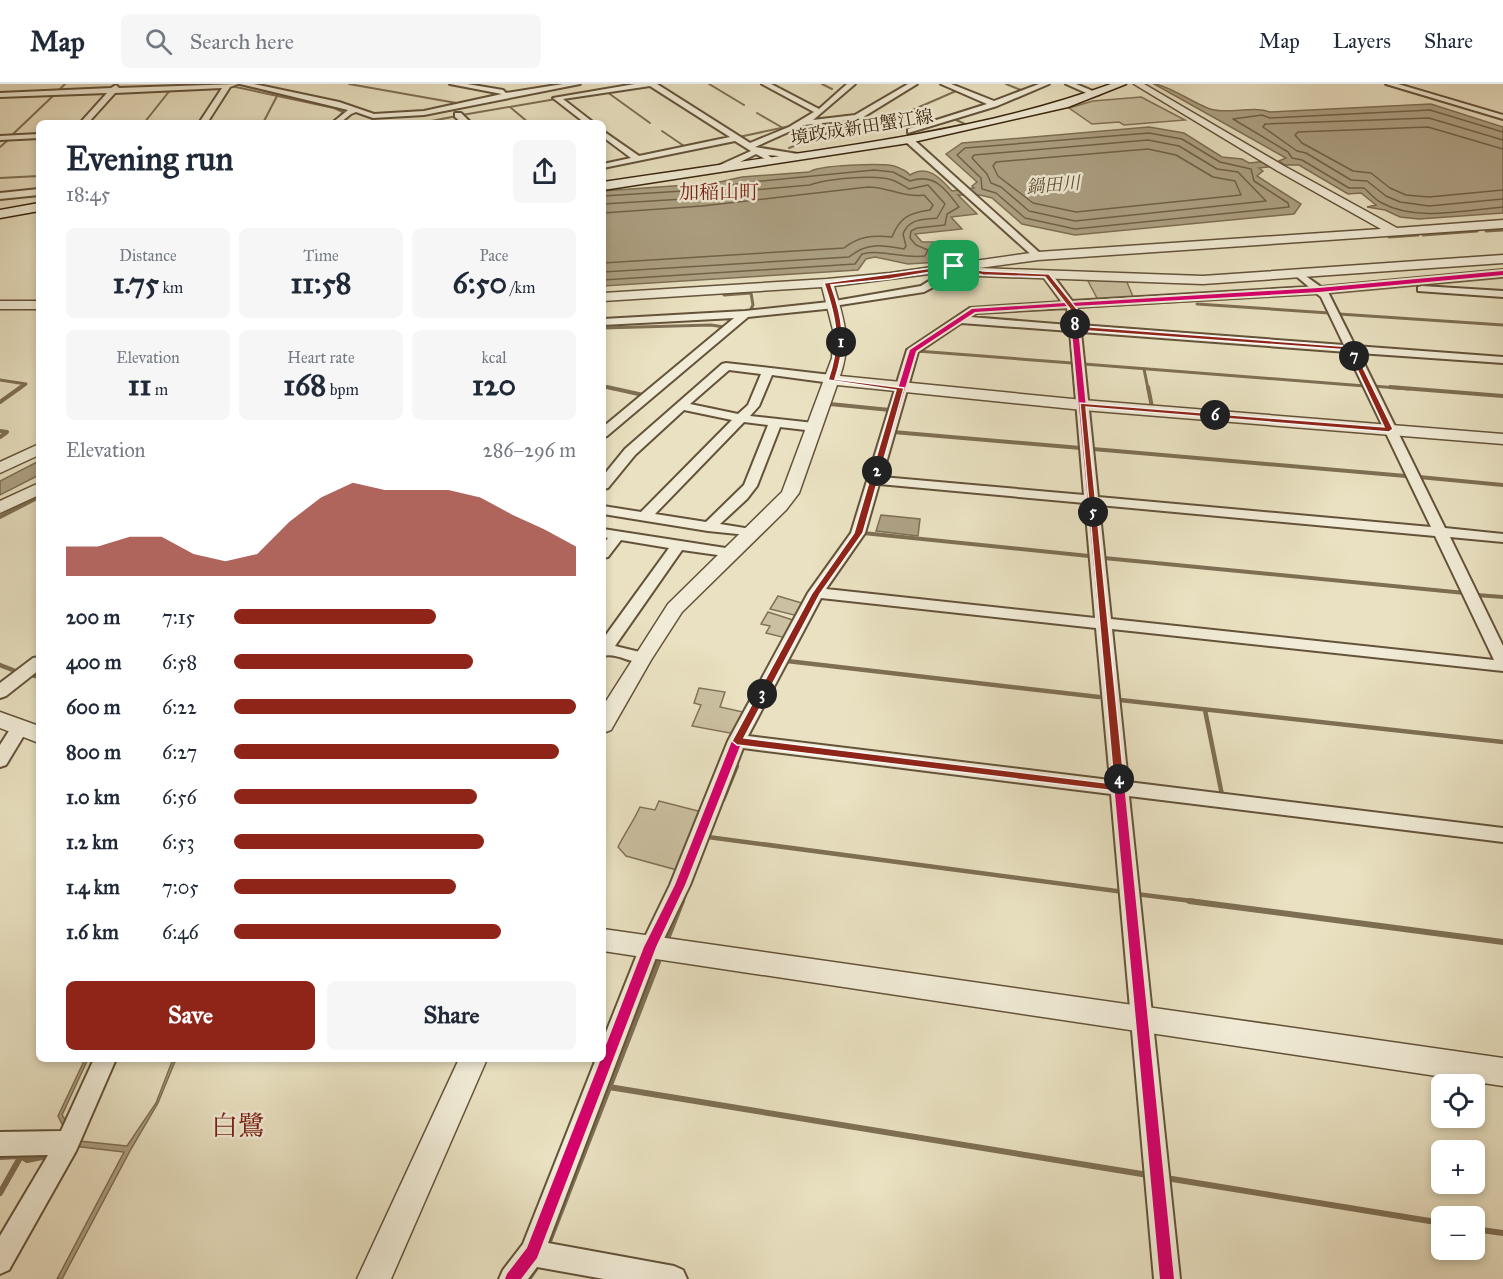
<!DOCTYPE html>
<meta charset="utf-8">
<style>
:root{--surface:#fff;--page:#f6f6f7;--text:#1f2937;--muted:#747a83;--line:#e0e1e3;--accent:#8f2418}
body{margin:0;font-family:"IM FELL Great Primer","Noto Serif JP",serif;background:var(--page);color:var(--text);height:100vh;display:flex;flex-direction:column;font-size:22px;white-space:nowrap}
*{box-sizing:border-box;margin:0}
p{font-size:20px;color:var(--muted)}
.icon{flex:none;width:33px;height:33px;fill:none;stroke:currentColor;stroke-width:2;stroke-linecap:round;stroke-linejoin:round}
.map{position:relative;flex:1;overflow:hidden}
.sheet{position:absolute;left:36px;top:36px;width:570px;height:942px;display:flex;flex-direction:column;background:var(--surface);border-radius:9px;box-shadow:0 3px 9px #0003}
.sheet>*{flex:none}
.controls{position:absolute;left:1431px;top:990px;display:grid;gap:12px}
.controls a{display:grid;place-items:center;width:54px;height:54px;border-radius:9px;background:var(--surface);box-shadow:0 3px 9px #0003;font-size:30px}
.pin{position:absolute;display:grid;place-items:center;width:51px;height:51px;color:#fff;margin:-26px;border-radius:12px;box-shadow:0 3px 9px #0006}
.km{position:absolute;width:30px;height:30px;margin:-15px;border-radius:50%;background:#222;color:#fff;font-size:16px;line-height:30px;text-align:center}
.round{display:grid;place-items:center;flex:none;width:63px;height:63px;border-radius:9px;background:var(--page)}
.summary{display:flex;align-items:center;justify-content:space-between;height:102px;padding:0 30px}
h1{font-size:33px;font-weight:800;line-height:45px}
.figures{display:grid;grid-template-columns:repeat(3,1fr);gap:9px;height:102px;padding:6px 30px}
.figures div{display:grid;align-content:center;border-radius:9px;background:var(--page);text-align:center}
.figures b{font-size:30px;font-weight:800}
.figures small{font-size:16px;font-weight:400}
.figures p{font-size:16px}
.chart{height:168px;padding:12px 30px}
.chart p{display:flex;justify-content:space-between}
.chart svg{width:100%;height:108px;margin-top:6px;fill:var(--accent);opacity:.7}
.cta{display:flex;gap:12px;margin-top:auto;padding:12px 30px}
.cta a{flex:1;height:69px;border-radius:9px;background:var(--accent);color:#fff;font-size:24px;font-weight:800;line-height:69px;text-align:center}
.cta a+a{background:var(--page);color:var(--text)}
ul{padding:0 30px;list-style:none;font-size:20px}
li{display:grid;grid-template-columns:96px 72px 1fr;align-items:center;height:45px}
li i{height:15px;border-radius:8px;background:var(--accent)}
header{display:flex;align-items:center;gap:36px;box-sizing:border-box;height:84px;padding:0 30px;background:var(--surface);border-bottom:2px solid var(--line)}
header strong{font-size:28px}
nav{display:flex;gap:33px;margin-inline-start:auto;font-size:21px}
.search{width:420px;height:54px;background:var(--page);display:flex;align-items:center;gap:15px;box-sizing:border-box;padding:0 21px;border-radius:9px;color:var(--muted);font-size:22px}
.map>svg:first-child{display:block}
.green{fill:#cbc1a2;stroke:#827258;stroke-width:1.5}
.water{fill:#ada184;stroke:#7e6f54;stroke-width:1.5}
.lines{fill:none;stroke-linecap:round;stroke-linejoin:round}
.shore{stroke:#726248;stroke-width:1.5}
.stream-far4{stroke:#7e6f54;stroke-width:2}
.stream-far3{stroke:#7e6f54;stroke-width:3}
.stream-far2{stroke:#7e6f54;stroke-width:4}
.stream-far1{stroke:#7e6f54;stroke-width:4.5}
.stream{stroke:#7e6f54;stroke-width:6}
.minor-casing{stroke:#64533a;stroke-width:4}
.tertiary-casing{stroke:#64533a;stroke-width:3}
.secondary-casing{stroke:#38240d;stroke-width:3}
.minor{fill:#f1ecd7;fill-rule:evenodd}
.tertiary{fill:#f1ecd7;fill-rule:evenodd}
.secondary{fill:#f1ecd7;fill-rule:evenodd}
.cycleway-casing{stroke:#f1ecd7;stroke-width:4}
.cycleway{fill:#d6006c;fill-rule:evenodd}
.route{fill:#8f2418;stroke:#fff;stroke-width:1.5;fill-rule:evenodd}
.labels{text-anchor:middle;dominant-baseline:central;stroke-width:5;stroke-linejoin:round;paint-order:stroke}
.far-street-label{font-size:18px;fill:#38240d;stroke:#f1ecd7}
.far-water-label{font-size:18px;font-style:italic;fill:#615037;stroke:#f1ecd7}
.far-quarter-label{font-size:20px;fill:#7a1f14;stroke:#f1ecd7}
.near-neighbourhood-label{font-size:27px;fill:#7a1f14;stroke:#f1ecd7}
</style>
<header>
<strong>Map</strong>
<div class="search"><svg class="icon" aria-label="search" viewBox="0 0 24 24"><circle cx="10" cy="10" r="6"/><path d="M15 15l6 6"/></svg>Search here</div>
<nav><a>Map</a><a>Layers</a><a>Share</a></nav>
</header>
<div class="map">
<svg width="1503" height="1195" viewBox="0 0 1503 1195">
<rect width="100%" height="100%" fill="#e9e1c1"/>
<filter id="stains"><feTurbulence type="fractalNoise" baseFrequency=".00333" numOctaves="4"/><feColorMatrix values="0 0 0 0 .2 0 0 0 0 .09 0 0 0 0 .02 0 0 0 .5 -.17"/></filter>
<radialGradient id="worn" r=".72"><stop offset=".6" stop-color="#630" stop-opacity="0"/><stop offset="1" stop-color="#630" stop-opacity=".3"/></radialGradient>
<g class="green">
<polygon points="1141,13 1185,36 1124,41 1119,38 1092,40 1069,24 1093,17"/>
<polygon points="1087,195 1126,196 1134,215 1099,218"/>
<polygon points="778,512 805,520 798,532 770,525"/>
<polygon points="768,528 796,537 786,554 766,549 770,542 761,540"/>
<polygon points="699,604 725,608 720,623 743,628 735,650 692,642 701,621 694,619"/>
<path d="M659,717L702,728L677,786L626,772L618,763C625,749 633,738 640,723L655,726Z"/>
</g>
<g class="water">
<path d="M1154,0C1166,0 1195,20 1210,25C1229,31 1252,21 1270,28L1431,20L1503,43V129L1419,135L1400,133L1385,126L1367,123L1376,121L1361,109L1348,110L1299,81H1285L1279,77L1286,74Z"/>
<path d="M1149,43L1184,49L1222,73L1242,75L1249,79L1268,77L1277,82L1259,84L1263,87L1257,92L1301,120L1294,130L1075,151L1022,140L992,114L980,111H958L977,130L951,133L962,145L915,150L922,158H948L953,165L936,168L934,171L939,178L908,180L875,173L866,175L858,186L603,202V107L715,99L742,93L809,88C819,81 880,79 894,82C900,84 906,86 910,91C928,80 940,94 952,107L974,104L972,102L977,98L946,70L962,59Z"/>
<polygon points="1503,191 1503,194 1328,210 1024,227 978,230 977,228"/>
<polygon points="39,377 39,391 0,411 0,397"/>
<polygon points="881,431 920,435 918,452 876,447"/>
<polygon points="85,975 88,975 62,1031 79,1057 127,1062 156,1019 173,975 176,975 158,1019 131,1065 62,1195 57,1195 124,1068 73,1062 58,1032"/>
</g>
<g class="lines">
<g class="shore">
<path d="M1503,48L1430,26L1270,34L1262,31L1233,35L1288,68L1292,74L1302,76L1349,104H1364C1370,109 1375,116 1382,119C1416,138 1466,126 1503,123"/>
<polygon points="1149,49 1182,55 1220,78 1251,85 1254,97 1288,119 1289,123 1075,145 1025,134 996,109 982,105 981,94 957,71 965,64"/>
<polygon points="1148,56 1179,62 1217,85 1238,88 1266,117 1075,137 1029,127 1001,103 991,99 987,90 972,74 974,71"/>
<polyline points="1503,56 1429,34 1265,40 1263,43 1297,67 1306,69 1351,96 1367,97 1386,112 1400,118 1429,122 1503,115"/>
<polygon points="1148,65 1176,71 1213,93 1235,97 1241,111 1076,128 1033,119 998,92 993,82 996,78"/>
<polyline points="1503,65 1428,43 1298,48 1295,51 1302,59 1353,87 1371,89 1390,104 1406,111 1429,113 1503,106"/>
<path d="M603,112L715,105L742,99L874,86L893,88L910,97C934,89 945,104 959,123L947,130L945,141L917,144L911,147L910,154L916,161L928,166L925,172C903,175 883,165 862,170L855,180L603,196"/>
<path d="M603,120L716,113L743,107L810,101C826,95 875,90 892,96C898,98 904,102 909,105L928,101L945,120L937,134C923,136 909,134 903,150L906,162L904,165C882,161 867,158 849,173L603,188"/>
<path d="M603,129L702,122L868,103C888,103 904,114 924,111L933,121L930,126C909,129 900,133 892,153C873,151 859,152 844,164L603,179"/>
</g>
<g class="stream-far4">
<polyline points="349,0 462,20"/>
<polyline points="709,0 744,21"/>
<polyline points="822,0 832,5"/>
<polyline points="1006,0 1021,6"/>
<polyline points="231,2 334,24 343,28 336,36"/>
<polyline points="58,7 65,0"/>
<polyline points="607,8 650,39"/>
<polyline points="510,23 529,39"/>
<polyline points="757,29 783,44"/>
<polyline points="462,31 556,15"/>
<polyline points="144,39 171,5"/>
<polyline points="263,39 277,12"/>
<polyline points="421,39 457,32"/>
<polyline points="871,44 956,7"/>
<polyline points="662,47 687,64"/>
<polyline points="920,49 965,40 954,35"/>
<polyline points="11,52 55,10"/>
<polyline points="739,53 795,41"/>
<polyline points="0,63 8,56"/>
<polyline points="789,64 840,44 864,39 857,34"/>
<polyline points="0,94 39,92"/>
</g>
<g class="stream-far3">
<polyline points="1486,147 1503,146"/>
<polyline points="1423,151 1477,147"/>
<polyline points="1389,153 1418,151"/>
<polyline points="724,211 751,209 753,221 750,227"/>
<polyline points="1197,220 1329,229"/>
<polyline points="1339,230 1503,241"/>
<polyline points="603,244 711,241 724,243"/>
<polyline points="917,267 1072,279"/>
<polyline points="1084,280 1365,302"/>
<polyline points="1144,285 1148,305"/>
<polyline points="0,296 26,300 19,305"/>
<polyline points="1373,302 1409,305"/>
<polyline points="606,303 614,305"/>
</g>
<g class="stream-far2">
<polyline points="607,303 643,311"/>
<polyline points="1148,303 1152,323"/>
<polyline points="1390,303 1503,312"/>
<polyline points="0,318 21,303"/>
<polyline points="830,320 890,326"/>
<polyline points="0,347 7,348 0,353"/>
<polyline points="893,348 1081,364"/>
<polyline points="1093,365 1406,392"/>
<polyline points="1419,393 1503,401"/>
<polyline points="0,433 39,413"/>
<polyline points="863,449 1089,472"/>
<polyline points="1104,474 1465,509"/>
<polyline points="1476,511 1503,513"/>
</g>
<g class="stream-far1">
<polyline points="787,577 1099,613"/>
<polyline points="0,581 18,588"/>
<polyline points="32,591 39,593"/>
<polyline points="1120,616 1503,658"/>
<polyline points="1205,626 1222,711"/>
<polyline points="723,716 737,682"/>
<polyline points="708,753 1124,808"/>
<polyline points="1136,810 1200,818"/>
<polyline points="682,818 684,813"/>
</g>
<g class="stream">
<polyline points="1189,817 1503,858"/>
<polyline points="667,855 682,817"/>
<polyline points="609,1003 1148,1091"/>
<polyline points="0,1073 21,1072 27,1076 42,1073"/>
<polyline points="1166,1094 1442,1139"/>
<polyline points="0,1109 21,1072"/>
<polyline points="1474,1145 1503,1149"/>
<polyline points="548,1160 658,878"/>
<polyline points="528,1195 535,1185"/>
</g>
<g class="minor-casing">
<g id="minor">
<polygon points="238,0 230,3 207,39 199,39 222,4 115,9 88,39 80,39 107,9 0,13 0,9 111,4 116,1 119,4"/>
<polygon points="240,0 254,0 339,18 374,30 424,27 502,10 450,0 467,0 503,6 506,9 563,0 580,0 424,31 373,34 356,28 351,30 340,39 332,39 348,26"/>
<polygon points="635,0 657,0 750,59 789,43 814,28 762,0 771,0 819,25 847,0 855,0 813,36 855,31 908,0 917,0 860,35 804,41 755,63 798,70 798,74 768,71 773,75 769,77 756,70 726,85 720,85 720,81 751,67 735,57 603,84 603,80 631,74 603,53 603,47 639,72 730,53 650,2 563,15 594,39 585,39 553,14"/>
<polygon points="941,0 951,0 994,17 1039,0 1049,0 997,22 908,49 908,45 987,20"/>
<polygon points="1066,0 1076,0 1100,10 1093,12"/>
<polygon points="1386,0 1398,0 1503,31 1503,35"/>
<polygon points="455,29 461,29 471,39 462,39 455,33"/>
<polygon points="39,50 39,54 0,56 0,52"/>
<polygon points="906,54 912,54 1041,170 1041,174 1035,174 906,58"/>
<polygon points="39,105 39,111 0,115 0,109"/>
<polygon points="977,185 981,186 981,190 937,201 924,208 840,221 835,224 748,233 607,352 603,353 603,343 734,234 603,241 603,235 745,227 829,218 921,202 929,197"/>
<path d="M1503,186V192L1328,208L1355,262L1503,273V279L1359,269L1445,444L1503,450V458L1450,453L1503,562V587L1112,545L1128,698L1503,744V758L1129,712L1180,1195H1154L1111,710L743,664L690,801L660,863L548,1159L674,1182L683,1186L687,1195H604L537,1183L528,1195H499L503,1186L523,1160L596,975H603V956L640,863L670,801L728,657L808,509L851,449L907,266L970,224L1062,218L1042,191L1047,188L1051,189L1072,217L1309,203L1295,191L1300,188L1321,203ZM1316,209L1321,213L1344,261L1080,241L1077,223ZM1067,224L1069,241L970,233L977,229ZM961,239L1070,247L1084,411L882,393L918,268ZM1081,248L1347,268L1431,443L1098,413ZM879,400L1085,419L1095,534L826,505L865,449ZM1099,421L1435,452L1494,576L1111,535ZM821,514L1096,544L1110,696L748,652Z"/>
<polygon points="1422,202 1503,207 1503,213 1418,207 1418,203"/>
<path d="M726,279L831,291L837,295L831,299L772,291L759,322L750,332L814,339L820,343L814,347L780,343L757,402L747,415L720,440L757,446L759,449L757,452L708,447L603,430V422L641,428L732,336L684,326L635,371L608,404L603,405V392L625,365L722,280ZM729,286L761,290L748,321L738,330L690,320ZM744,338L768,341L744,401L706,438L655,430Z"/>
<path d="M603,445L732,465L739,469L732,473L682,466L615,562L648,570L650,574L648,578C633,582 618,568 603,572V555L669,464L621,456L608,473L603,474V460L608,454L603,453Z"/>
<polygon points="39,573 39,586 6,612 0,614 0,599 33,574"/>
<polygon points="20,637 26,639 29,643 6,681 0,683 0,661 14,639"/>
<polygon points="94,975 116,975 76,1067 9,1186 0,1190 0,1152 48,1071 0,1072 0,1048 61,1047"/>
</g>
</g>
<g class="tertiary-casing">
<g id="tertiary">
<path d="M1134,0H1144L1284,82L1397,144L1503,136V144L1038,176L979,184L1203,192L1503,171V179L1203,200L978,192L972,188L977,184L834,202C844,236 852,258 840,292L1083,316L1503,350V360L1083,326L837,301L799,409L786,426L682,528L651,576L611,646L603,649V622L668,520L782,408L832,274L833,246L822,203L603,217V209L827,195L890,189L1038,168L1381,145L1276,86Z"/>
<rect x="0" y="217" width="39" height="8"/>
<polygon points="39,360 39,371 0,389 0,378"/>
<polygon points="39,399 39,411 0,429 0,417"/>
<polygon points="0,628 39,642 39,659 0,644"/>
<polygon points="603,845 1503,974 1503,1002 603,867"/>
<polygon points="459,975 487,975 391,1195 357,1195"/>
</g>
</g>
<g class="secondary-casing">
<g id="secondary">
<path d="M1111,0H1126L1068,23L909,59L603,106V98C674,88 744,77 815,67C915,52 1015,35 1111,0Z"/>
<polygon points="39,119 39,127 0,134 0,126"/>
</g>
</g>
<use href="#minor" class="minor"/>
<use href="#tertiary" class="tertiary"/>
<use href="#secondary" class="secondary"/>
<g class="cycleway-casing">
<polygon id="cycleway" points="1503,187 1503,191 1319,208 1074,222 1076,225 1174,1195 1160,1195 1070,225 1068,222 975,228 916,267 862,449 820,509 742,657 685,801 656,863 537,1174 521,1195 505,1195 507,1190 527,1164 601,975 603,975 603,969 644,863 675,801 732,657 812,509 854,449 910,266 972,225 1065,219 1044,191 1047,189 1049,190 1071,219 1319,204"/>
</g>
<use href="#cycleway" class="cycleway"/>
</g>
<path class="route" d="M954,181L983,187L1049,190L1077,225L1078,242L1353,263L1393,345L1389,348L1086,323L1125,705L1124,708L737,661L732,657L812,509L854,449L896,306L828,296C841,259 837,236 824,199ZM954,184L983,191L1045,193L1070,225L1072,244L1075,246L1348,266L1384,343L1080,319L1114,700L744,654L820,510L863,449L904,304L835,295C847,260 843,234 831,201L890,195Z"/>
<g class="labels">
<g class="far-street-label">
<text transform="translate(862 43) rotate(-9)">境政成新田蟹江線</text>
</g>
<g class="far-water-label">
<text transform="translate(1053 101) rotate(-5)">鍋田川</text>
</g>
<g class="far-quarter-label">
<text x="719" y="108">加稲山町</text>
</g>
<g class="near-neighbourhood-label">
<text x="238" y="1041">白鷺</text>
</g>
</g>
<rect width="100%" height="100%" filter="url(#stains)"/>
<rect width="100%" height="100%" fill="url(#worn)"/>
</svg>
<div class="controls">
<a><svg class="icon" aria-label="locate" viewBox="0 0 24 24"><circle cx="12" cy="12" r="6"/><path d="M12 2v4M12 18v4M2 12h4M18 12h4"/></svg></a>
<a>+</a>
<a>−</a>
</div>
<div class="pin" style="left:954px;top:182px;background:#1e9e55"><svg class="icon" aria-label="arrive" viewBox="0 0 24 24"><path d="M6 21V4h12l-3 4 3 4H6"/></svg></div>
<b class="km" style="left:841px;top:258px">1</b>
<b class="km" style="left:877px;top:387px">2</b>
<b class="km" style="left:762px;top:610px">3</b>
<b class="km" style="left:1119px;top:695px">4</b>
<b class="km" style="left:1093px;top:428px">5</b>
<b class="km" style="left:1215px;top:331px">6</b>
<b class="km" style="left:1354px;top:272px">7</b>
<b class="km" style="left:1075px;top:240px">8</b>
<section class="sheet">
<div class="summary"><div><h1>Evening run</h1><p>18:45</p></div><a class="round"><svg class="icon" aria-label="share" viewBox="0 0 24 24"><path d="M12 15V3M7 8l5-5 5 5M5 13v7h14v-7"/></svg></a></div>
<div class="figures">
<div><p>Distance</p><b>1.75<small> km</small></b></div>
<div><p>Time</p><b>11:58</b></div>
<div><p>Pace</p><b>6:50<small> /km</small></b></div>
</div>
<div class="figures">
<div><p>Elevation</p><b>11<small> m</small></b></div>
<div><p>Heart rate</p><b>168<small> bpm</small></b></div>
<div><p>kcal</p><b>120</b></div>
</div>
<div class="chart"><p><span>Elevation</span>286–296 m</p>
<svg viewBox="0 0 160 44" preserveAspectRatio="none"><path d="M0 44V32L10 32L20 28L30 28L40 35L50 38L60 35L70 22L80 12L90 6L100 9L110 9L120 9L130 12L140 19L150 25L160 32V44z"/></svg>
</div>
<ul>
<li><b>200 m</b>7:15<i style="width:59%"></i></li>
<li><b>400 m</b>6:58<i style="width:70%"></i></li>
<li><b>600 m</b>6:22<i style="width:100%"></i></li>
<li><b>800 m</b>6:27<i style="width:95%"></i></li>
<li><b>1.0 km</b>6:56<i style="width:71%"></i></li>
<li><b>1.2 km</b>6:53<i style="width:73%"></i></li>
<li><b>1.4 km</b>7:05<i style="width:65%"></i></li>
<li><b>1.6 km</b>6:46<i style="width:78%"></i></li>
</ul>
<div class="cta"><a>Save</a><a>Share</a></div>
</section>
</div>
